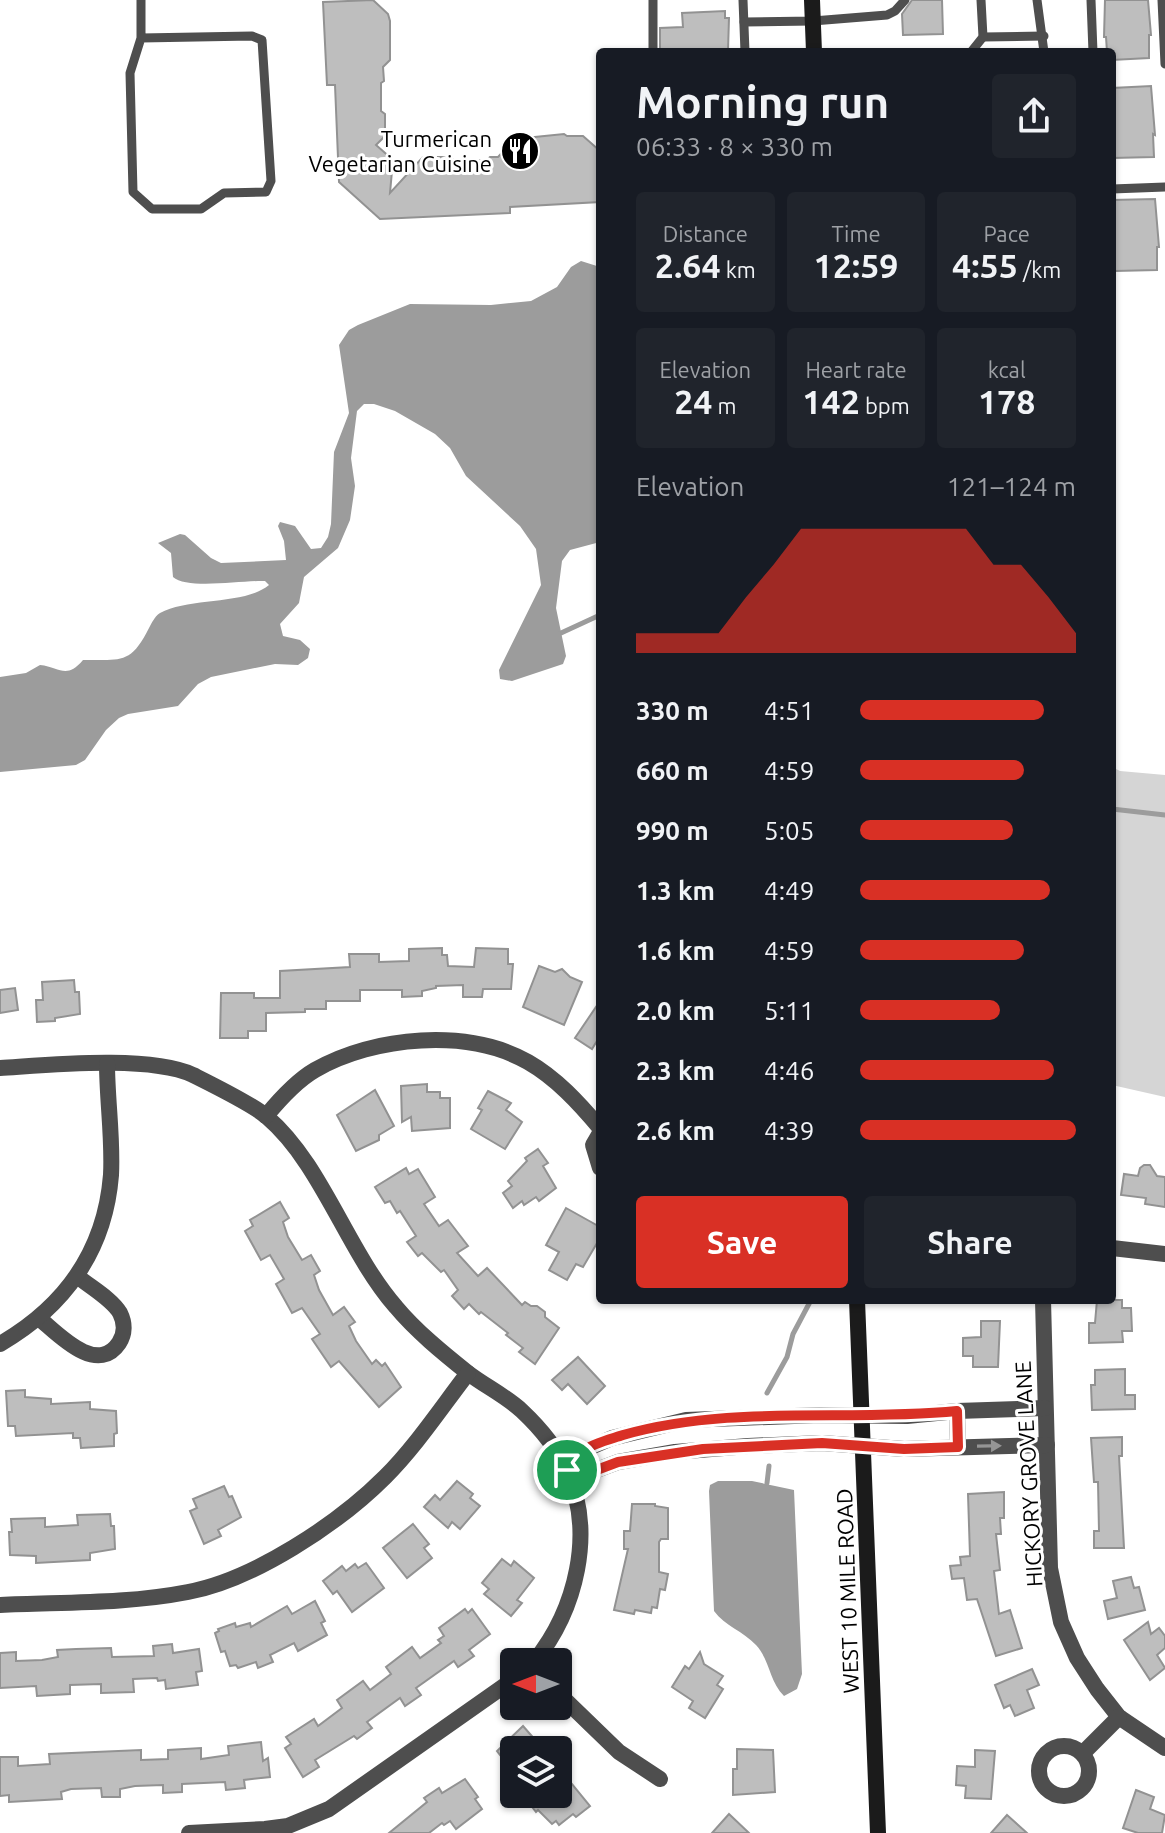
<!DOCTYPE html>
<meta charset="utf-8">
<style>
:root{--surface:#171b24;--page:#20242c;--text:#f1f3f6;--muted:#9ea1a6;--accent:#d93025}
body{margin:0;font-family:Ubuntu,sans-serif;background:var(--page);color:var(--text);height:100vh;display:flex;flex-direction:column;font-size:30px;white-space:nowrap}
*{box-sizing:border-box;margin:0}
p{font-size:26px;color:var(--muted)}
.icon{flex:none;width:44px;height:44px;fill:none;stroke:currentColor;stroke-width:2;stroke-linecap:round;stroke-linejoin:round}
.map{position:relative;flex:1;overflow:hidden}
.sheet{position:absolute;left:596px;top:48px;width:520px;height:1256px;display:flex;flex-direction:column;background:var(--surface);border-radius:8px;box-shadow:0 2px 6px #0004}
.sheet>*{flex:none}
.needle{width:52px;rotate:270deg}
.tools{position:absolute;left:500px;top:1648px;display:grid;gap:16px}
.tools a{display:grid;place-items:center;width:72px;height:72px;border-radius:8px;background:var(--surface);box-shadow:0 2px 6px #0004;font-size:40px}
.pin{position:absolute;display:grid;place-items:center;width:68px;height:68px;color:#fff;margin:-34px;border:4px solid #fff;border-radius:50%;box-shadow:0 2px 8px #0007}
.round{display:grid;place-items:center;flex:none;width:84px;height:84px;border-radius:8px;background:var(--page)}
.summary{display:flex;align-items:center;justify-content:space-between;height:136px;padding:0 40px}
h1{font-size:44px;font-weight:600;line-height:60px}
.figures{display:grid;grid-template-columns:repeat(3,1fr);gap:12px;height:136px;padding:8px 40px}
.figures div{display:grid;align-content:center;border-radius:8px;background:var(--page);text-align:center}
.figures b{font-size:34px;font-weight:600}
.figures small{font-size:22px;font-weight:400}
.figures p{font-size:22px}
.chart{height:224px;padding:16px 40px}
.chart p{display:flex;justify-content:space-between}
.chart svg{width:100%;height:144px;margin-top:8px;fill:var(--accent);opacity:.7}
.cta{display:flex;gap:16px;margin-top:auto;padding:16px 40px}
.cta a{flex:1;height:92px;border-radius:8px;background:var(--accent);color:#fff;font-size:32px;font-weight:600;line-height:92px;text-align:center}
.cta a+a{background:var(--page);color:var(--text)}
ul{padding:0 40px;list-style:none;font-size:26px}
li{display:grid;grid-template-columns:128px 96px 1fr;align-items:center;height:60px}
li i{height:20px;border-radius:10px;background:var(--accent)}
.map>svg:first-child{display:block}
.green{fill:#d5d5d5}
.water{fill:#9c9c9c}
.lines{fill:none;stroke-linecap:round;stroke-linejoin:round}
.stream{stroke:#9c9c9c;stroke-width:5}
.building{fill:#bebebe;stroke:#929292;stroke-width:2}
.service{stroke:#4e4e4e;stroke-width:9}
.minor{stroke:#4e4e4e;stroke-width:16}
.secondary{stroke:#1b1b1b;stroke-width:16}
.oneway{fill:#959595}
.route-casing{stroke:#fff;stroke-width:16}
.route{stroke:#d93025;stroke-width:10}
.labels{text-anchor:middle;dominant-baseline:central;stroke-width:6;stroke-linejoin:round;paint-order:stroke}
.poi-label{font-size:22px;fill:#000;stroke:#fff;text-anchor:end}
.street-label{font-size:22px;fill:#000;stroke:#fff}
</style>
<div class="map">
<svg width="1165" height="1833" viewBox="0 0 1165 1833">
<rect width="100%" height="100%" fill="#fff"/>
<polygon class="green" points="1112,767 1120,771 1165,775 1165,1097 1112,1085"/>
<g class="water">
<path d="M581,261L600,267V542L570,550L562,561L556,608L566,656L563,664L512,681L500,679L499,670L541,585L536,549L520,526L466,476L450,448L435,434L395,411L374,404H364L357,411L351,458L355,486L350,520L338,548L304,577L299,603L280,624L283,636L300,640L310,649L308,658L298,665L275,664L211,677L198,684L178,706L128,714L119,718L106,730L85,760L76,765L0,772V677L26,673L40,665C60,667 66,680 83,660C120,659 130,666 149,628C152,623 154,617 160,613C189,597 245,605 269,585L265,581C244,580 187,590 173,577L171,553L158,543L180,534L185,535L211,558L221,563L286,560L284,541L278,526L280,522L295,526L311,549L321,548L328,537L331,524L334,452L349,413L339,345L349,330L358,325L410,304L491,305L531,301L557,287L571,267Z"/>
<path d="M718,1481H752L794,1490L802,1674L797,1689L784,1696C769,1681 770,1660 756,1645C743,1631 725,1626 714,1611L709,1491L710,1485Z"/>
</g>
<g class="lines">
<g class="stream">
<polyline points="561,633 600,615"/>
<polyline points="1112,809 1165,815"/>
<polyline points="767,1393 787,1357 793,1334 811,1300"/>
<polyline points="767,1483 769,1466"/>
</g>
</g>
<g class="building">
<polygon points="373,0 388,14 390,21 390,60 383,67 384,81 381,83 381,111 385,114 385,136 376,145 393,160 390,193 423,157 442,157 461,161 487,160 490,157 498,157 515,139 564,134 567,136 583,136 600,151 600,202 510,207 510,213 380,219 339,182 335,85 327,85 323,2"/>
<polygon points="912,0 942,0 943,34 903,35 902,14"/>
<polygon points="1105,0 1148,0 1151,35 1149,35 1149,58 1112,60 1112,52 1107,52 1106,37 1104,37"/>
<polygon points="725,11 725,18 729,18 728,51 660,52 660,28 683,27 682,13"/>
<polygon points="1151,86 1155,135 1153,134 1154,157 1112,158 1112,88"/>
<polygon points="1155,199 1159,247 1157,247 1157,270 1115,271 1112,200"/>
<polygon points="442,948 442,955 447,955 448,966 474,967 476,948 508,949 508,964 513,964 511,989 483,989 482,997 463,997 463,985 436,986 436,988 422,991 422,996 402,997 402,990 360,990 360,1001 326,1001 326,1009 305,1009 305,1012 266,1013 266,1031 248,1031 248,1038 220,1038 221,993 254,993 254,998 280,998 280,971 350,967 349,954 379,954 379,962 409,961 409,949"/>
<polygon points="539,966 555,972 562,969 570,977 582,982 564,1025 523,1007"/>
<polygon points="74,980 75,992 79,992 80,1014 55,1018 55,1021 37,1022 36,1000 43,1000 42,982"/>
<polygon points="15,988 18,1010 0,1013 0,990"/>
<polygon points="600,1001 600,1036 592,1049 575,1038"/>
<polygon points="427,1084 427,1092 440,1092 440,1098 450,1098 450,1128 412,1131 411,1117 402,1122 401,1086"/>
<polygon points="375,1090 394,1126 379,1135 379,1140 356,1151 337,1115"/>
<polygon points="488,1091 511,1103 506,1110 522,1122 505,1149 471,1129 482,1110 478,1108"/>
<polygon points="538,1149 548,1163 543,1166 556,1188 539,1201 536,1197 524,1205 522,1201 513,1208 503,1193 512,1186 508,1181 527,1161 525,1158"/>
<polygon points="1144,1165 1150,1165 1157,1176 1165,1177 1165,1207 1145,1204 1146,1198 1121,1195 1124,1174 1138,1176 1140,1168"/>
<polygon points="406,1168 409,1174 418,1169 435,1197 424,1204 439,1226 448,1220 468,1246 457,1253 478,1276 487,1268 522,1305 525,1302 531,1306 537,1306 545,1312 545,1317 559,1328 535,1364 519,1352 523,1348 506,1335 508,1333 481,1312 479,1314 469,1304 464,1309 452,1296 458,1290 444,1270 441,1272 422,1253 418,1256 407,1242 416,1236 400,1211 397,1213 390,1201 385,1203 375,1187"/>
<polygon points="280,1202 289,1218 283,1222 288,1237 302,1260 311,1255 320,1271 314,1275 319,1290 333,1315 344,1307 355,1322 349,1326 356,1341 372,1364 376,1360 382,1366 385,1363 401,1387 379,1407 339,1361 331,1367 312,1339 320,1334 302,1308 292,1313 276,1284 284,1279 270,1255 261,1260 245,1231 253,1226 250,1220"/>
<polygon points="566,1208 600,1227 600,1238 583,1267 576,1264 567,1280 549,1270 559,1252 546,1245"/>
<polygon points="1097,1300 1122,1300 1122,1308 1131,1308 1132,1331 1122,1331 1123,1342 1089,1343 1089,1323 1095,1323"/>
<polygon points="981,1321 1000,1321 998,1367 973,1367 973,1356 963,1356 963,1338 981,1337"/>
<polygon points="578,1357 605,1386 587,1404 568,1384 562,1390 552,1380"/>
<polygon points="1125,1369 1125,1395 1135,1395 1135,1409 1092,1410 1091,1385 1095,1385 1095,1370"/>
<polygon points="25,1390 25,1397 51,1399 51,1404 90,1402 90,1409 116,1411 117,1433 114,1434 114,1446 81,1448 80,1438 73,1438 73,1433 16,1436 15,1426 8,1426 6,1391"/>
<polygon points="1122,1437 1122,1456 1119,1456 1124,1548 1094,1548 1094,1531 1099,1531 1098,1482 1094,1482 1091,1438"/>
<polygon points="457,1481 473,1494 470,1498 480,1506 460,1529 452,1522 448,1528 424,1507 435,1495 440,1500"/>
<polygon points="224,1486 229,1497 232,1496 241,1517 218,1530 221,1536 204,1544 190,1511 197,1508 193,1499"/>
<polygon points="1004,1492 1004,1518 1000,1518 1001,1534 996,1534 1000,1570 994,1571 999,1614 1010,1610 1022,1648 996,1656 977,1599 967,1600 964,1578 952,1579 950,1566 961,1565 960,1557 970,1556 968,1494"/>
<polygon points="632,1504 655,1504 655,1506 668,1508 668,1539 661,1539 659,1542 659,1572 668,1574 665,1590 660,1589 657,1608 652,1607 651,1613 635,1610 634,1614 614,1610 628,1549 624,1549 624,1531 630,1531"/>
<polygon points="110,1514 111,1526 114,1526 115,1549 90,1553 90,1560 36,1563 36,1556 10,1555 9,1532 12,1532 11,1519 45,1518 45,1527 78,1525 77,1515"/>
<polygon points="413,1524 429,1544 424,1548 432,1558 407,1578 383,1548"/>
<polygon points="502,1559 511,1566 514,1561 534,1578 517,1600 522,1603 511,1616 484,1594 489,1589 482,1583"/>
<polygon points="366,1563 384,1588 352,1612 337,1591 333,1594 323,1581 342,1566 346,1571 355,1564 358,1568"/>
<polygon points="1131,1577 1134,1588 1139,1587 1145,1610 1108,1619 1104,1601 1117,1598 1113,1581"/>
<polygon points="315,1601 325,1621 321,1623 327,1635 298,1651 294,1643 270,1655 273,1662 258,1668 256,1662 238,1668 236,1665 230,1666 225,1651 221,1652 215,1633 219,1631 218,1629 235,1623 236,1627 250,1623 251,1627 287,1606 292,1614"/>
<polygon points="465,1609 468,1613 472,1609 490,1634 469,1650 474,1656 458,1667 454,1661 416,1688 421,1695 405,1706 400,1698 367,1722 372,1728 357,1739 354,1736 315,1760 319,1767 303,1777 285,1748 291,1744 286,1737 314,1719 318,1726 342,1708 337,1700 363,1681 370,1690 391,1674 386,1667 412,1647 420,1658 441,1643 438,1640 444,1636 439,1628"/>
<polygon points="1148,1622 1151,1634 1159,1628 1165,1636 1165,1648 1157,1655 1165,1668 1150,1680 1124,1640"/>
<polygon points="172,1644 173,1653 199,1649 202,1671 196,1672 198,1685 166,1689 165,1680 158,1681 157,1678 133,1679 134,1692 101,1693 101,1684 70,1685 70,1694 37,1696 36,1686 0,1688 0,1653 16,1652 16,1661 42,1660 58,1657 57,1650 76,1649 111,1648 112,1657 154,1656 153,1646"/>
<polygon points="700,1652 704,1664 723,1676 717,1685 723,1689 705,1718 689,1708 693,1701 672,1687 685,1666 689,1669"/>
<polygon points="1032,1669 1039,1685 1027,1690 1034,1708 1015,1716 1010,1705 1004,1708 995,1685"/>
<polygon points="523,1726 544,1750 514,1750 514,1773 497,1751"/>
<polygon points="261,1742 263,1761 268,1758 270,1777 244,1780 245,1788 226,1790 225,1782 182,1784 182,1792 163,1793 163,1785 135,1786 120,1789 120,1797 102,1797 101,1788 71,1789 61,1792 62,1799 9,1802 9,1795 0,1796 0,1757 18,1757 18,1766 50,1764 49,1754 141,1750 141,1760 168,1759 168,1750 201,1748 201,1759 229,1755 228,1746"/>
<polygon points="737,1749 773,1750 775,1792 733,1795 733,1769 737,1769"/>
<polygon points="975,1750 995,1751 991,1799 965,1798 966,1786 956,1785 957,1766 975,1767"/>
<polygon points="558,1767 590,1806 576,1817 573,1814 559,1825 556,1821 552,1824 538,1810 536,1812 526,1799 533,1794 558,1794"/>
<polygon points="465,1779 478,1797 475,1799 482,1809 456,1829 450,1821 444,1825 442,1823 429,1833 389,1833 427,1802 424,1798 439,1788 442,1793"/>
<polygon points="1136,1790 1154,1797 1150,1809 1165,1815 1162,1833 1138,1833 1123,1828"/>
<polygon points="729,1814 749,1833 712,1833"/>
<polygon points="1007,1815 1027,1833 991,1833"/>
</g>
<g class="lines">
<g class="service">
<polyline points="743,0 745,52"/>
<polyline points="1037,0 1044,52"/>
<polyline points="1091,0 1093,52"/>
<polyline points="1162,0 1165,64"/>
<polyline points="744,22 813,21 887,15 895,11 905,0"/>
<polyline points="983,37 1044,36"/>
<polyline points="141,38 252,36 262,40 271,181 266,192 224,193 201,209 152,209 133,192 130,73 141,38 141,0"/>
<polyline points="653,52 653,0"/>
<polyline points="971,52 983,37 981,0"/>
<polyline points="1112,189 1165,187"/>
</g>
<g class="minor">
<path d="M0,1068C49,1065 149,1055 193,1075C211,1084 254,1105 267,1117C322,1164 347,1251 396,1307C416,1331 443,1353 468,1373C485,1386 506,1396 522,1411C539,1427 556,1447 566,1469C596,1532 576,1610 534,1662"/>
<path d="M266,1116C280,1099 296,1081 315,1070C374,1036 468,1028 528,1062C556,1078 579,1103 600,1128"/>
<polyline points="600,1133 593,1145 600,1168"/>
<polyline points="1112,1248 1165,1254"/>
<polyline points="1043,1300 1050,1568 1061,1622 1077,1658 1097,1689 1119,1717 1165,1748"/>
<path d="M40,1319C58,1334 97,1376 119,1343C125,1334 125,1323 120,1313C112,1299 90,1287 77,1276"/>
<path d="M0,1344C64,1307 105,1251 111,1175C113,1138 107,1100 107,1063"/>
<polyline points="1045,1408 957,1411 907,1416 820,1415 686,1420 612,1438 584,1450 567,1470 594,1471 618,1462 675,1452 748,1446 822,1443 904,1449 1047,1445"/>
<polyline points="957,1411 958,1447"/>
<path d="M0,1605C62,1602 127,1604 188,1592C253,1580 338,1524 385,1477C416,1446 441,1408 468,1373"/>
<polyline points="558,1693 619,1752 660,1779"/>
<circle cx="1064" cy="1771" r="25"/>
<polyline points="1083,1753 1119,1717"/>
<polyline points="189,1833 265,1829 288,1826 329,1809 514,1679"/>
</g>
<g class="secondary">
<polyline points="812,0 814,52"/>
<polyline points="857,1300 878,1833"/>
</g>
</g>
<defs><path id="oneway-solid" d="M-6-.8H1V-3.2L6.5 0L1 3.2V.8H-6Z" transform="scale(2)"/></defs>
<use class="oneway" href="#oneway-solid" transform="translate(989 1446) rotate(-1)"/>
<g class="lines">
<g class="route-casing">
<path id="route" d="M957,1411L958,1447L904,1449L822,1443L703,1449L618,1462L594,1471L567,1470C572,1464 577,1456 583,1451C593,1443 611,1439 623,1435C732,1404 846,1422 957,1411Z"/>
</g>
<use href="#route" class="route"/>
</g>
<defs>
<g id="restaurant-disc" transform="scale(2)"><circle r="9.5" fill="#000" stroke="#fff"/><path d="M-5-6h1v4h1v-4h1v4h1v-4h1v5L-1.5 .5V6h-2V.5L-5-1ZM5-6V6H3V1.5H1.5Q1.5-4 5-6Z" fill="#fff"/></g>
</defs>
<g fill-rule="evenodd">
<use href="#restaurant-disc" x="520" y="151"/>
</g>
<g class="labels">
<g class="poi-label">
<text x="492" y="138">Turmerican<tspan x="492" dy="25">Vegetarian Cuisine</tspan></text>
</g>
<g class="street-label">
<text transform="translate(1028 1474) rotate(-93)">HICKORY GROVE LANE</text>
<text transform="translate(847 1591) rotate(-92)">WEST 10 MILE ROAD</text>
</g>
</g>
</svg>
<div class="tools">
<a><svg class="needle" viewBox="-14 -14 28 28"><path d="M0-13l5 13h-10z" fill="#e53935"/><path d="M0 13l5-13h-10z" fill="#9ea1a6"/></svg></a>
<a><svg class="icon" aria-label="layers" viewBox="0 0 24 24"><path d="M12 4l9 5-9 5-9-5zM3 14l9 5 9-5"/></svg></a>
</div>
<div class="pin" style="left:567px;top:1470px;background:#1e9e55"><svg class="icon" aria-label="arrive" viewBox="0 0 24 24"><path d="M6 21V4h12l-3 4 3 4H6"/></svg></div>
<section class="sheet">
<div class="summary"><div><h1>Morning run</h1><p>06:33 · 8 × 330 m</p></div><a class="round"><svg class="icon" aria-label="share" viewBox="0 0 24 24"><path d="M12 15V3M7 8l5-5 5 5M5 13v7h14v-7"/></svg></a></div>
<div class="figures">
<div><p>Distance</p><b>2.64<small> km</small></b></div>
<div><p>Time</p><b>12:59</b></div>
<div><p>Pace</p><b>4:55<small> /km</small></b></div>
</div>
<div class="figures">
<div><p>Elevation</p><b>24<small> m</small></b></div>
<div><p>Heart rate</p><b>142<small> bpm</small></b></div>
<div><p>kcal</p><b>178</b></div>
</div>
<div class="chart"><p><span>Elevation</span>121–124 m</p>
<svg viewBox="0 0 160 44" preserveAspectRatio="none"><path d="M0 44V38L10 38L20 38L30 38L40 27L50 17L60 6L70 6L80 6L90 6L100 6L110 6L120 6L130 17L140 17L150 27L160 38V44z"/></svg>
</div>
<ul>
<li><b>330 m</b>4:51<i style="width:85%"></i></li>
<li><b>660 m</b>4:59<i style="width:76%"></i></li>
<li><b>990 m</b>5:05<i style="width:71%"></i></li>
<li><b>1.3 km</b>4:49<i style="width:88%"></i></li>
<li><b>1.6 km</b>4:59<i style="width:76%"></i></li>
<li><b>2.0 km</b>5:11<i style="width:65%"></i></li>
<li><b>2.3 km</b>4:46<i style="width:90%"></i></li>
<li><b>2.6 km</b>4:39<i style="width:100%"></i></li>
</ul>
<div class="cta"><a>Save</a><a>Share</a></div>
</section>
</div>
